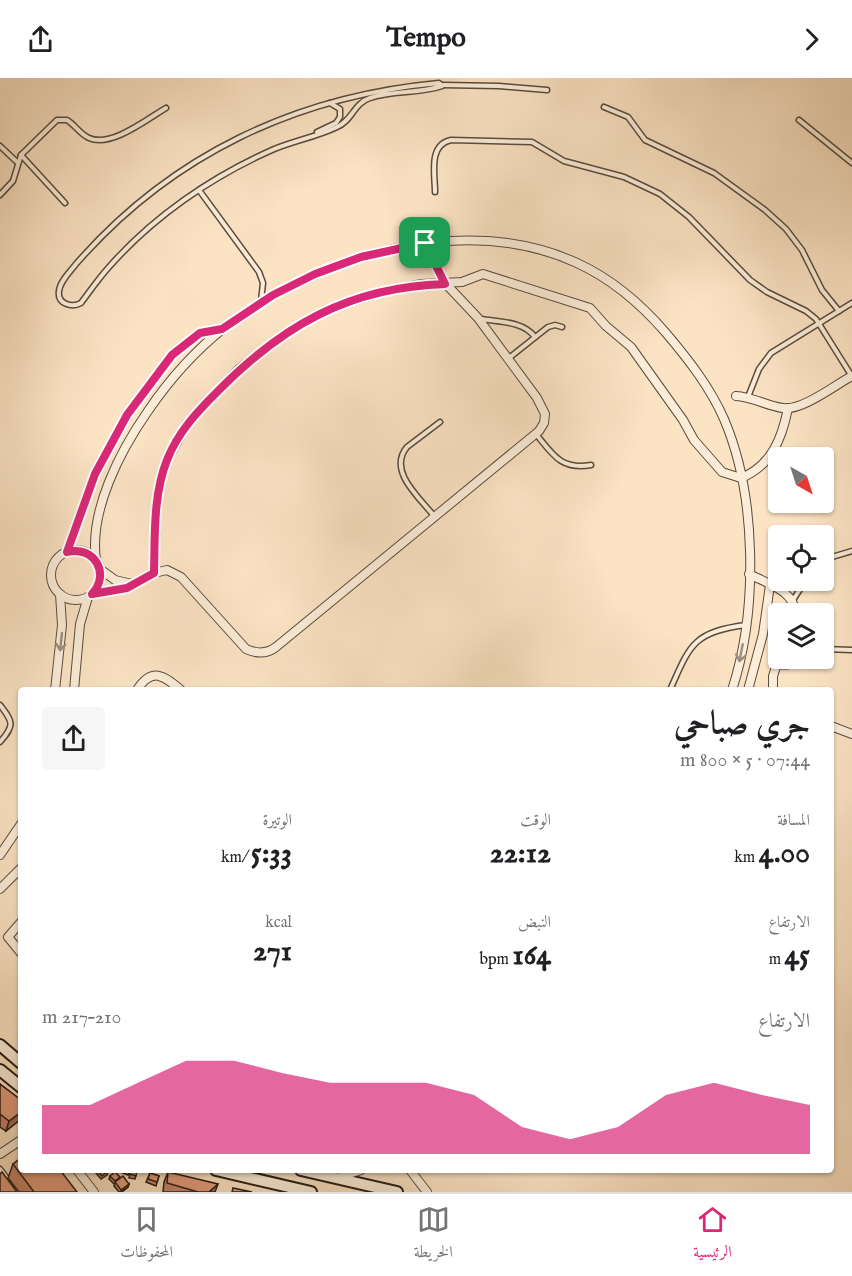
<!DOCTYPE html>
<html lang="ar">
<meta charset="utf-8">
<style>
:root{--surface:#fff;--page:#f6f6f6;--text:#202124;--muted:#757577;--line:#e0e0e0;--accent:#db2777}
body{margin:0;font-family:"IM FELL English",Amiri,serif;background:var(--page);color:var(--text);direction:rtl;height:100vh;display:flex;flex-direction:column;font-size:22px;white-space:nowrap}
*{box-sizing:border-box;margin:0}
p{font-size:20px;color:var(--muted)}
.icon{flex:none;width:33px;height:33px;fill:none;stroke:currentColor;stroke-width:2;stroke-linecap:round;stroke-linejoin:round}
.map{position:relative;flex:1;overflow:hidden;direction:ltr}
.panel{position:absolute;left:18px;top:609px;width:816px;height:486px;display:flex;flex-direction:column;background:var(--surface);border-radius:6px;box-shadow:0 2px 4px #0004;direction:rtl}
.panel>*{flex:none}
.needle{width:39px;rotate:141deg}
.buttons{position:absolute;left:768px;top:369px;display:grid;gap:12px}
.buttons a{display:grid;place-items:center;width:66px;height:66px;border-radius:6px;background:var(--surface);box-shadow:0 2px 4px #0004;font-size:30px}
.pin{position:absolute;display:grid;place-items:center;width:51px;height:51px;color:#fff;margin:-26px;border-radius:12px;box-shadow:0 3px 9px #0006}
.round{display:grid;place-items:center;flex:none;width:63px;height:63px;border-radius:6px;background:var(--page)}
.summary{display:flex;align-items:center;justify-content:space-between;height:102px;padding:0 24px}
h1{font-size:33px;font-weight:700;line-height:45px}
.figures{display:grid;grid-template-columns:repeat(3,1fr);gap:9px;height:102px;padding:6px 24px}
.figures div{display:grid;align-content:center}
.figures b{font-size:30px;font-weight:700}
.figures small{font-size:16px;font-weight:400}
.figures p{font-size:16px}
.chart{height:168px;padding:12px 24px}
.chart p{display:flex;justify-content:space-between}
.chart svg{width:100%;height:108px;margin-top:6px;fill:var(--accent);opacity:.7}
header{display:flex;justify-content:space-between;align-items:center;height:78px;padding:0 24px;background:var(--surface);font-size:27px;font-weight:700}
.tabs{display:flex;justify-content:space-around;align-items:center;height:84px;border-top:2px solid var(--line);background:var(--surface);font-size:16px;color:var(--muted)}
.tabs a{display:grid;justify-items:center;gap:3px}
.tabs .on{color:var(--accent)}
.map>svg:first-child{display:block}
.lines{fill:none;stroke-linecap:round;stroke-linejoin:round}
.lane-casing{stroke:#584c3e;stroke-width:7}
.street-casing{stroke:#584c3e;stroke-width:10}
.secondary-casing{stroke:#221912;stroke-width:14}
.lane{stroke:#fcedd9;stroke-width:4}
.street{stroke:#fcedd9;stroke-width:8}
.secondary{stroke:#fcedd9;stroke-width:10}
.wall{fill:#c2846b;stroke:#221912;stroke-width:1.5}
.shaded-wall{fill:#9e6c57;stroke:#221912;stroke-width:1.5}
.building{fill:#e19a7c;stroke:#221912;stroke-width:1.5}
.oneway{stroke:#9a8e7f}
.route-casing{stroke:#fff;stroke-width:12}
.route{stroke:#db2777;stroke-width:8}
</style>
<header><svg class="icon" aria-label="forward" viewBox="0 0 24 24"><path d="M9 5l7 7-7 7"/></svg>Tempo<svg class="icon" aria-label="share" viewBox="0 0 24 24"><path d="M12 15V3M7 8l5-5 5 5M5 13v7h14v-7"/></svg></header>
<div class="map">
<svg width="852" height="1114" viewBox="0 0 852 1114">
<rect width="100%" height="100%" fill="#fbe3c4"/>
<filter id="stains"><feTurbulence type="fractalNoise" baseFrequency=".00333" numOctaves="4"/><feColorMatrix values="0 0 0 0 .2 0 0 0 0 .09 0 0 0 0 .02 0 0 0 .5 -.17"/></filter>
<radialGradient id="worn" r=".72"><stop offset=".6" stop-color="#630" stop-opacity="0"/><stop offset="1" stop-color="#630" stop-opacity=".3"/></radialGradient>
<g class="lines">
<g class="lane-casing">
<g id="lane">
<path d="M439,5L442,8C419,16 393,12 370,20C354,25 352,43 337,49C316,59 293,63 272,72C211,99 153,139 109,189C99,200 90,213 81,225C72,230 57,226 59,213C60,203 70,194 76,186C171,77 296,18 439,5Z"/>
<polyline points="443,7 499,8 547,12"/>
<polyline points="604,29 628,39 645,62 714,95 765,132 786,151 802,172 822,212 839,233"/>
<polyline points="799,42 852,85"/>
<polyline points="317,54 336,45 340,39 340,31 330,25"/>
<polyline points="0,68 17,84"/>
<polyline points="21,77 65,125"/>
<polyline points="199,112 259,194 263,205 261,223"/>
<path d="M435,114C435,96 428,67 451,62L532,64L564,83L624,99L660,116L689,139L750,202L767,214L806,233L816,241L851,297"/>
<path d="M0,117L13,103L21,77L57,42H67C75,47 80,56 89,60C111,70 147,41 166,30"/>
<path d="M481,241C500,244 523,243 535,259"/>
<polyline points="509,280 548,249 555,247 562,249"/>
<polyline points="748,319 759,291 771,275 852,225"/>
<path d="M536,356C553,377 561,392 591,387"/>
<path d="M434,438C420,420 387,393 407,369L440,344"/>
<polyline points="824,484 832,479 852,473"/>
<polyline points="793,522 806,502"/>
<polyline points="824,571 852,572"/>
<polyline points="778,588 788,588 793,580"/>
<path d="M670,612C690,567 693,554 746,547"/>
<path d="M0,627C13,644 15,647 0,664"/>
<polyline points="0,1091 17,1114"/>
</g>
</g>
<g class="street-casing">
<g id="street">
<path d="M736,318C753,319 767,328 783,330C802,333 835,307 852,298"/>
<circle cx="76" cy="497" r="25"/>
<polyline points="67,474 95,396 127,337 172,277 200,255 222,251"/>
<path d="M96,482C89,433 120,373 148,333C169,302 196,272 225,249C320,178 464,133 577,185C612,201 641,226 666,255C688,281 710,309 724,341C757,418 758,533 732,612"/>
<polyline points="100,491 115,502 132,506"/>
<path d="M154,495L156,430L162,395L167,382L187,346L239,291L283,257L309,241L340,227L390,212L422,206L462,204L483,196L590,230L606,248L631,269L683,342L694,362L722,394L741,400C771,388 782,361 788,330"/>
<path d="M749,496C766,505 796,513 795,536"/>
<path d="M92,516L127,510L154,495L167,492L181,499L246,571C257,576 267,576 276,569L539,353L544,345L545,336L537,320L478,240L445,205L425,166"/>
<polyline points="55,612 62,547 60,516"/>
<polyline points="74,612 80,546 88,519"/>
<path d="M137,612C152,589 163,597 181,612"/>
<polyline points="748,612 763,556 770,507"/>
<polyline points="773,612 773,598 779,580"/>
<polyline points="831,648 852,656"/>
<polyline points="0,777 21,746"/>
<polyline points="0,811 21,790"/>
<polyline points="21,844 8,859 21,875"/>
<polyline points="0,1076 21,1062"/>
<polyline points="77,1092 94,1114"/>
<polyline points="410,1092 427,1114"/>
<polyline points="337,1100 361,1092"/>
</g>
</g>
<g class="secondary-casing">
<g id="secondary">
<polyline points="0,967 21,985"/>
<polyline points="0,992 21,1009"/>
<polyline points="216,1092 311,1114"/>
<polyline points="301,1092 397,1114"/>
</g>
</g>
<use href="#lane" class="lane"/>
<use href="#street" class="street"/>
<use href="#secondary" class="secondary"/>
</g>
<g class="wall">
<polygon points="0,1006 21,1022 21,1041 6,1053 0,1049"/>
<polygon points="13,1086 77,1114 19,1114 8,1100"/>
<polygon points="97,1092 108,1093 107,1097 101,1101 96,1095"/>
<polygon points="115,1092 130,1092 128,1097"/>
<polygon points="131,1092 137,1092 135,1101 129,1100"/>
<polygon points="168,1094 215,1114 163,1114 164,1104"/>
<polygon points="150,1095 159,1098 156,1108 146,1104"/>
<polygon points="110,1098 129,1106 128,1109 122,1114 119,1114 114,1108 115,1105 114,1106 109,1101"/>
</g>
<g class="shaded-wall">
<polygon points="21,1034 21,1041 6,1053 9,1043"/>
<polygon points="129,1106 128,1109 121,1114 121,1112"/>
<polygon points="218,1106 215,1114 209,1114"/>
</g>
<g class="building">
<polygon points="0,1006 21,1022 21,1034 9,1043 0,1036"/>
<polygon points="21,1080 21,1092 60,1092 77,1114 34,1114 13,1086"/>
<polygon points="97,1092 107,1092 108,1093 102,1098"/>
<polygon points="131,1092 137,1092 136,1098 130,1096"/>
<polygon points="2,1094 17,1114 0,1114 0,1096"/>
<polygon points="115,1094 120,1099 115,1103 110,1098"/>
<polygon points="168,1094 218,1106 209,1114 198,1114 167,1105"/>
<polygon points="150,1095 159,1098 157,1104 148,1101"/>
<polygon points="123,1098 129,1106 121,1112 115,1104"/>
<polygon points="233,1110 252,1114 232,1114"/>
</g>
<defs><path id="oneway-shaft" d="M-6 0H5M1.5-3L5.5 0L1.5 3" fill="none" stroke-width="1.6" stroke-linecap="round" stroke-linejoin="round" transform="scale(1.5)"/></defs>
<g class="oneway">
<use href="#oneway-shaft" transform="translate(61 564) rotate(96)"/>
<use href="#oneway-shaft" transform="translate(741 575) rotate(101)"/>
</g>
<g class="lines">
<g class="route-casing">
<path id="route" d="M425,165L445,206C350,209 283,247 218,313C197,334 178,354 167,382C153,417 155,458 154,495L127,510L92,516C111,496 94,467 67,474L95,396L127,337L172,277L200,255L222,251L273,217L315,196L361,179Z"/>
</g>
<use href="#route" class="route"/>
</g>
<rect width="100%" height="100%" filter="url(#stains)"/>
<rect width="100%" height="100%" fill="url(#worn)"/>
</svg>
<div class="buttons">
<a><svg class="needle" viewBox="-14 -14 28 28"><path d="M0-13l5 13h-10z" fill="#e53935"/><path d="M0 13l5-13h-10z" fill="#757577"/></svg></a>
<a><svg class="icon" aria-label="locate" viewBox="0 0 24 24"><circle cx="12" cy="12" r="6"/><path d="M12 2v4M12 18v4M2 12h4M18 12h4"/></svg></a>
<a><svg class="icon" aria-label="layers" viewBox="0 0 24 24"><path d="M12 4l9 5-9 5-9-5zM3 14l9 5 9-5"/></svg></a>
</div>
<div class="pin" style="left:425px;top:165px;background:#1e9e55"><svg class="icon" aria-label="arrive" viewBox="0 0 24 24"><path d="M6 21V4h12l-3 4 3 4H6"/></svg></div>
<section class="panel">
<div class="summary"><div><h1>جري صباحي</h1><p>07:44 · 5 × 800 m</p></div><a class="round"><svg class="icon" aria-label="share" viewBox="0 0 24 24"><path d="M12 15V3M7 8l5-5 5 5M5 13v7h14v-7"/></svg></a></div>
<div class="figures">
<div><p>المسافة</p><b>4.00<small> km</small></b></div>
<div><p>الوقت</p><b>22:12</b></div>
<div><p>الوتيرة</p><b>5:33<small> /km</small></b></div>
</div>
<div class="figures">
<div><p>الارتفاع</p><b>45<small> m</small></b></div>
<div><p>النبض</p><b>164<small> bpm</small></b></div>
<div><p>kcal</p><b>271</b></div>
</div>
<div class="chart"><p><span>الارتفاع</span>210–217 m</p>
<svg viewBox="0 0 160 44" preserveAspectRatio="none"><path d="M0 44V24L10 24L20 15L30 6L40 6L50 11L60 15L70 15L80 15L90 20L100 33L110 38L120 33L130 20L140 15L150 20L160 24V44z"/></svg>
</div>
</section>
</div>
<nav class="tabs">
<a class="on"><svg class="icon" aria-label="home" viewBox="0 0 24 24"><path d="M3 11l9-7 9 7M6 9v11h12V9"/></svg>الرئيسية</a>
<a><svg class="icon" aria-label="map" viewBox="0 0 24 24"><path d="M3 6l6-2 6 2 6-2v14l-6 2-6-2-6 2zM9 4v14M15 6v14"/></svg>الخريطة</a>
<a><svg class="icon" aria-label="saved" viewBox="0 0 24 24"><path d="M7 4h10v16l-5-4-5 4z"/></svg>المحفوظات</a>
</nav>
